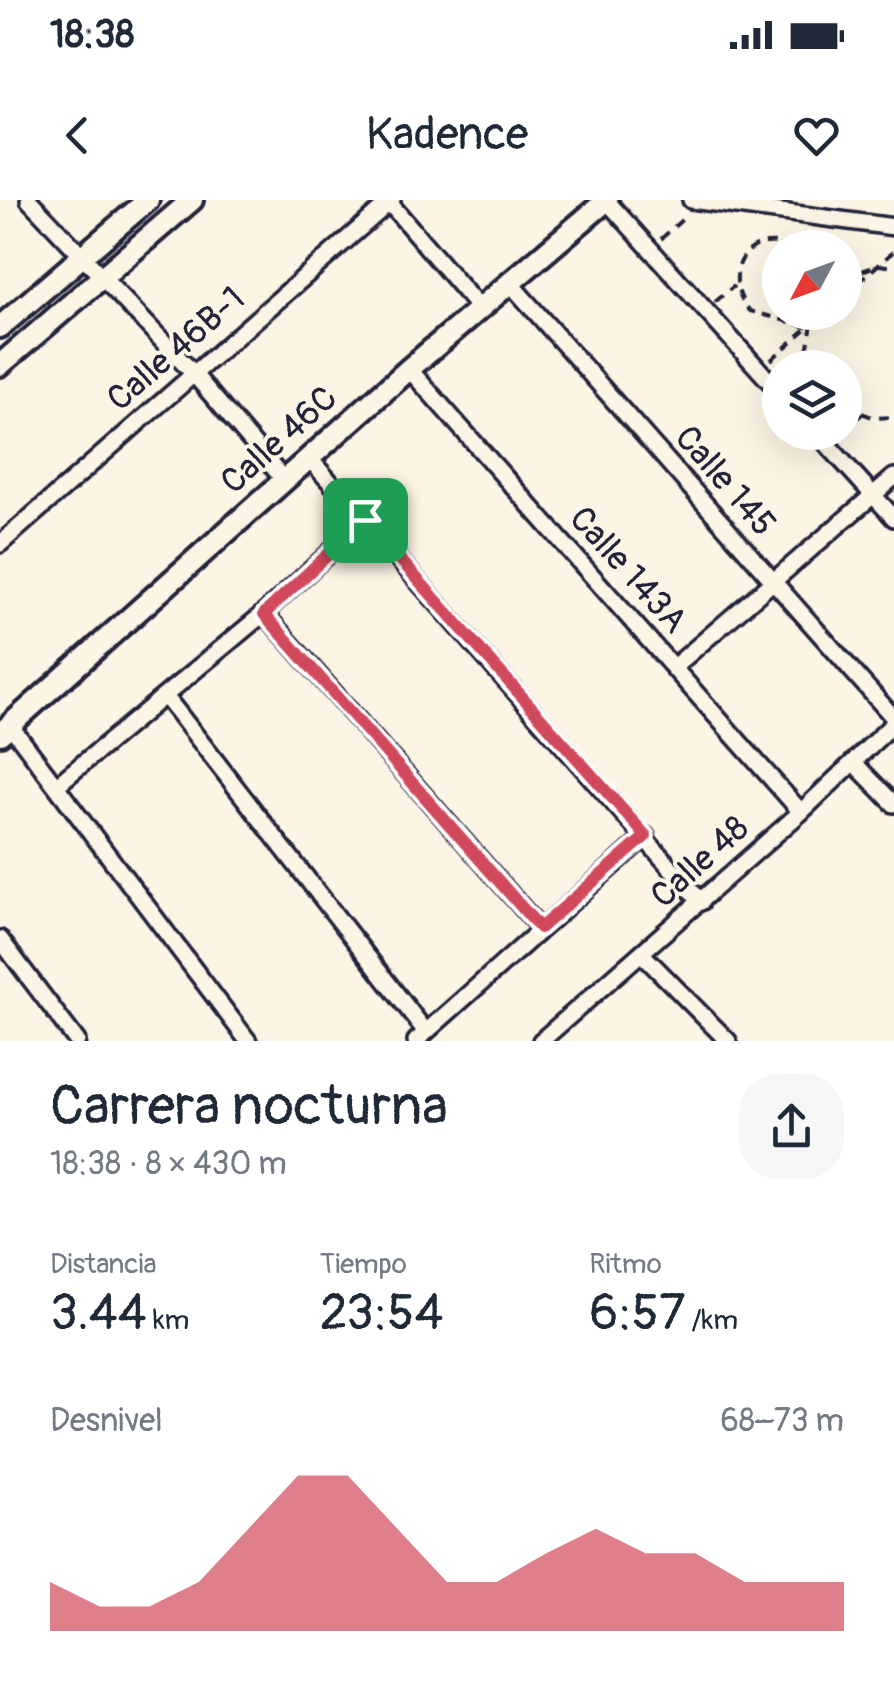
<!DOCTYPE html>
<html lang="es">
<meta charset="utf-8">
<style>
:root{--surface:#fff;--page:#f6f6f7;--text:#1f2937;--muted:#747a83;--accent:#d1495b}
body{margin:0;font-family:Pangolin,sans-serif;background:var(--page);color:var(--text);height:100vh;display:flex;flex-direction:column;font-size:38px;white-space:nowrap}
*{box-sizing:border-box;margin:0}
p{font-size:32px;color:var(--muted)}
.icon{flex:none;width:55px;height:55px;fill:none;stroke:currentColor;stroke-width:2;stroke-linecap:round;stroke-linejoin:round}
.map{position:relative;height:841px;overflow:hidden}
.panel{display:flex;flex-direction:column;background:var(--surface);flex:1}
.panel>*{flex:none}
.needle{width:65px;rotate:229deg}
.fabs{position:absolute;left:762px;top:30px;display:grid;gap:20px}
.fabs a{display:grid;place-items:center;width:100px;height:100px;border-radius:50%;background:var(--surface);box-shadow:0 10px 40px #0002;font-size:50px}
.pin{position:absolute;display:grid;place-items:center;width:85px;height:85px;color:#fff;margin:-42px;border-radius:20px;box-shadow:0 5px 15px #0006}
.round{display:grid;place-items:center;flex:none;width:105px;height:105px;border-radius:40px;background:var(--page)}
.overview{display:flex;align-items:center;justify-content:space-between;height:170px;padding:0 50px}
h1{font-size:55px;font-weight:600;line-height:75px}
.figures{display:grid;grid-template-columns:repeat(3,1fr);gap:15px;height:170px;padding:10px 50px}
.figures div{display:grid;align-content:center}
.figures b{font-size:50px;font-weight:600}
.figures small{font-size:28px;font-weight:400}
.figures p{font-size:28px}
.chart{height:280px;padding:20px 50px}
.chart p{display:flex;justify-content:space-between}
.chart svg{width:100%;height:180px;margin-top:10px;fill:var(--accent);opacity:.7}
.status{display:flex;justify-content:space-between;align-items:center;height:70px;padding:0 50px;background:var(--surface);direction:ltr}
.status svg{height:28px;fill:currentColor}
header{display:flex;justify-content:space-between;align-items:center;height:130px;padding:0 50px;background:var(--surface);font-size:45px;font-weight:600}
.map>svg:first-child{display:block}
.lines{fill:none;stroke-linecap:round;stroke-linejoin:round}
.minor-casing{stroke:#22223b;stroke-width:22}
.tertiary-casing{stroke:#22223b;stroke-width:28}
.path{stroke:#22223b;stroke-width:4;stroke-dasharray:10 8;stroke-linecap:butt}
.minor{stroke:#fcf5e5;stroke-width:15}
.tertiary{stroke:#fcf5e5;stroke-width:20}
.route-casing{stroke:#fff;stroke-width:20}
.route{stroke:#d1495b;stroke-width:12}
.labels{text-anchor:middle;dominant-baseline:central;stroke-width:8;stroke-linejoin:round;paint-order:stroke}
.street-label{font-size:35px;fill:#22223b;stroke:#fcf5e5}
</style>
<div class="status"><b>18:38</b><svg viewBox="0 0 49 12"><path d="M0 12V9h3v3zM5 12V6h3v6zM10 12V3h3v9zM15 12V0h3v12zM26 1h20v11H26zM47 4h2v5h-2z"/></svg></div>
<header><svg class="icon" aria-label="back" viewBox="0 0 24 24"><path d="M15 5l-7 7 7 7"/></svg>Kadence<svg class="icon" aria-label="heart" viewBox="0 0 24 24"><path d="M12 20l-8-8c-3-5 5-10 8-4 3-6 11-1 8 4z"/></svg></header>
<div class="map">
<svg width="894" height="841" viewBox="0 0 894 841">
<rect width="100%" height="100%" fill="#fcf5e5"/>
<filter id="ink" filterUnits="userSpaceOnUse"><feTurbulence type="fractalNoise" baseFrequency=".01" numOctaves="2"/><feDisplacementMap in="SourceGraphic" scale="20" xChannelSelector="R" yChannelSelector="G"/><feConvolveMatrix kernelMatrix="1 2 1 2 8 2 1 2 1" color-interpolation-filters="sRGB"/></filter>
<g filter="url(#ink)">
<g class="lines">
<g class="minor-casing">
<g id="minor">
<polyline points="29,0 193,173 284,280"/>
<polyline points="387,0 479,108"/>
<polyline points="606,0 780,193"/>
<polyline points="691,0 894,27"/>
<polyline points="510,83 894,518"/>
<polyline points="409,169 801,612"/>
<polyline points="816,232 894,318"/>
<polyline points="308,257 701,702"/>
<polyline points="0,344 392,0"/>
<polyline points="264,413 540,728"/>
<polyline points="674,467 894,277"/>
<polyline points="165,496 426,832"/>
<polyline points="10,525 248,841"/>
<polyline points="854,563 894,604"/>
<polyline points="57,585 264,413 365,320"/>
<polyline points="0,739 77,841"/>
<polyline points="642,754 728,841"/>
<polyline points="416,841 646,636"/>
<polyline points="541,841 801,612 894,523"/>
</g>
</g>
<g class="tertiary-casing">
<g id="tertiary">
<polyline points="0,127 148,0"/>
<polyline points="0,165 192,0"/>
<polyline points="0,534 409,169 607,0"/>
</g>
</g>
<g class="path">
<polyline points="661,39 687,15"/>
<path d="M792,48C747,26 719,77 750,111L808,127"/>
<polyline points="845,77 879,65 894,67"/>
<polyline points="845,94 894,51"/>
<polyline points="715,102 734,86"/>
<polyline points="771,160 825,112"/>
<polyline points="812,168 807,152 814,112"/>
<polyline points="845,207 875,218 894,217"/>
<polyline points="845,230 862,214"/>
</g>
<use href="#minor" class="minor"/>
<use href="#tertiary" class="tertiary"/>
</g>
</g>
<g class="lines" filter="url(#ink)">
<g class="route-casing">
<polygon id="route" points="365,320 646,636 540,728 264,414"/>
</g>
<use href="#route" class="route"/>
</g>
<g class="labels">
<g class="street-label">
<text transform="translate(176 149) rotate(-41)">Calle 46B-1</text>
<text transform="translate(279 240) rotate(-42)">Calle 46C</text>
<text transform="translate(725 281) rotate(49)">Calle 145</text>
<text transform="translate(628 370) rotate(48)">Calle 143A</text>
<text transform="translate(700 662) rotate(-42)">Calle 48</text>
</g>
</g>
</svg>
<div class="fabs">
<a><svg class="needle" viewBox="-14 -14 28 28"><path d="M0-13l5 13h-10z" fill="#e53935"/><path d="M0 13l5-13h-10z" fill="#747a83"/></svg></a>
<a><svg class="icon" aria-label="layers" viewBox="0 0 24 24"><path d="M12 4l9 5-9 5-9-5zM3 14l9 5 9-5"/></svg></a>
</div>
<div class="pin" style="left:365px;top:320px;background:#1e9e55"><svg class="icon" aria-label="arrive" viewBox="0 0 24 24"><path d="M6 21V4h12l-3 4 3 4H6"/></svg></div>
</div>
<section class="panel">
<div class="overview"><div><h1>Carrera nocturna</h1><p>18:38 · 8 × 430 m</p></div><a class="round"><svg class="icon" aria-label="share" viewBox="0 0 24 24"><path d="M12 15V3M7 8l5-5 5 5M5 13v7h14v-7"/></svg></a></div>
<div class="figures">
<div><p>Distancia</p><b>3.44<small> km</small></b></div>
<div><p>Tiempo</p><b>23:54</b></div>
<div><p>Ritmo</p><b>6:57<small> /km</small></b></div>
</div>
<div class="chart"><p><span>Desnivel</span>68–73 m</p>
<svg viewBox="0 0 160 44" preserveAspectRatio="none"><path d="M0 44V32L10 38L20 38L30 32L40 19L50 6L60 6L70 19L80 32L90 32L100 25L110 19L120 25L130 25L140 32L150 32L160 32V44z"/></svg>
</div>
</section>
